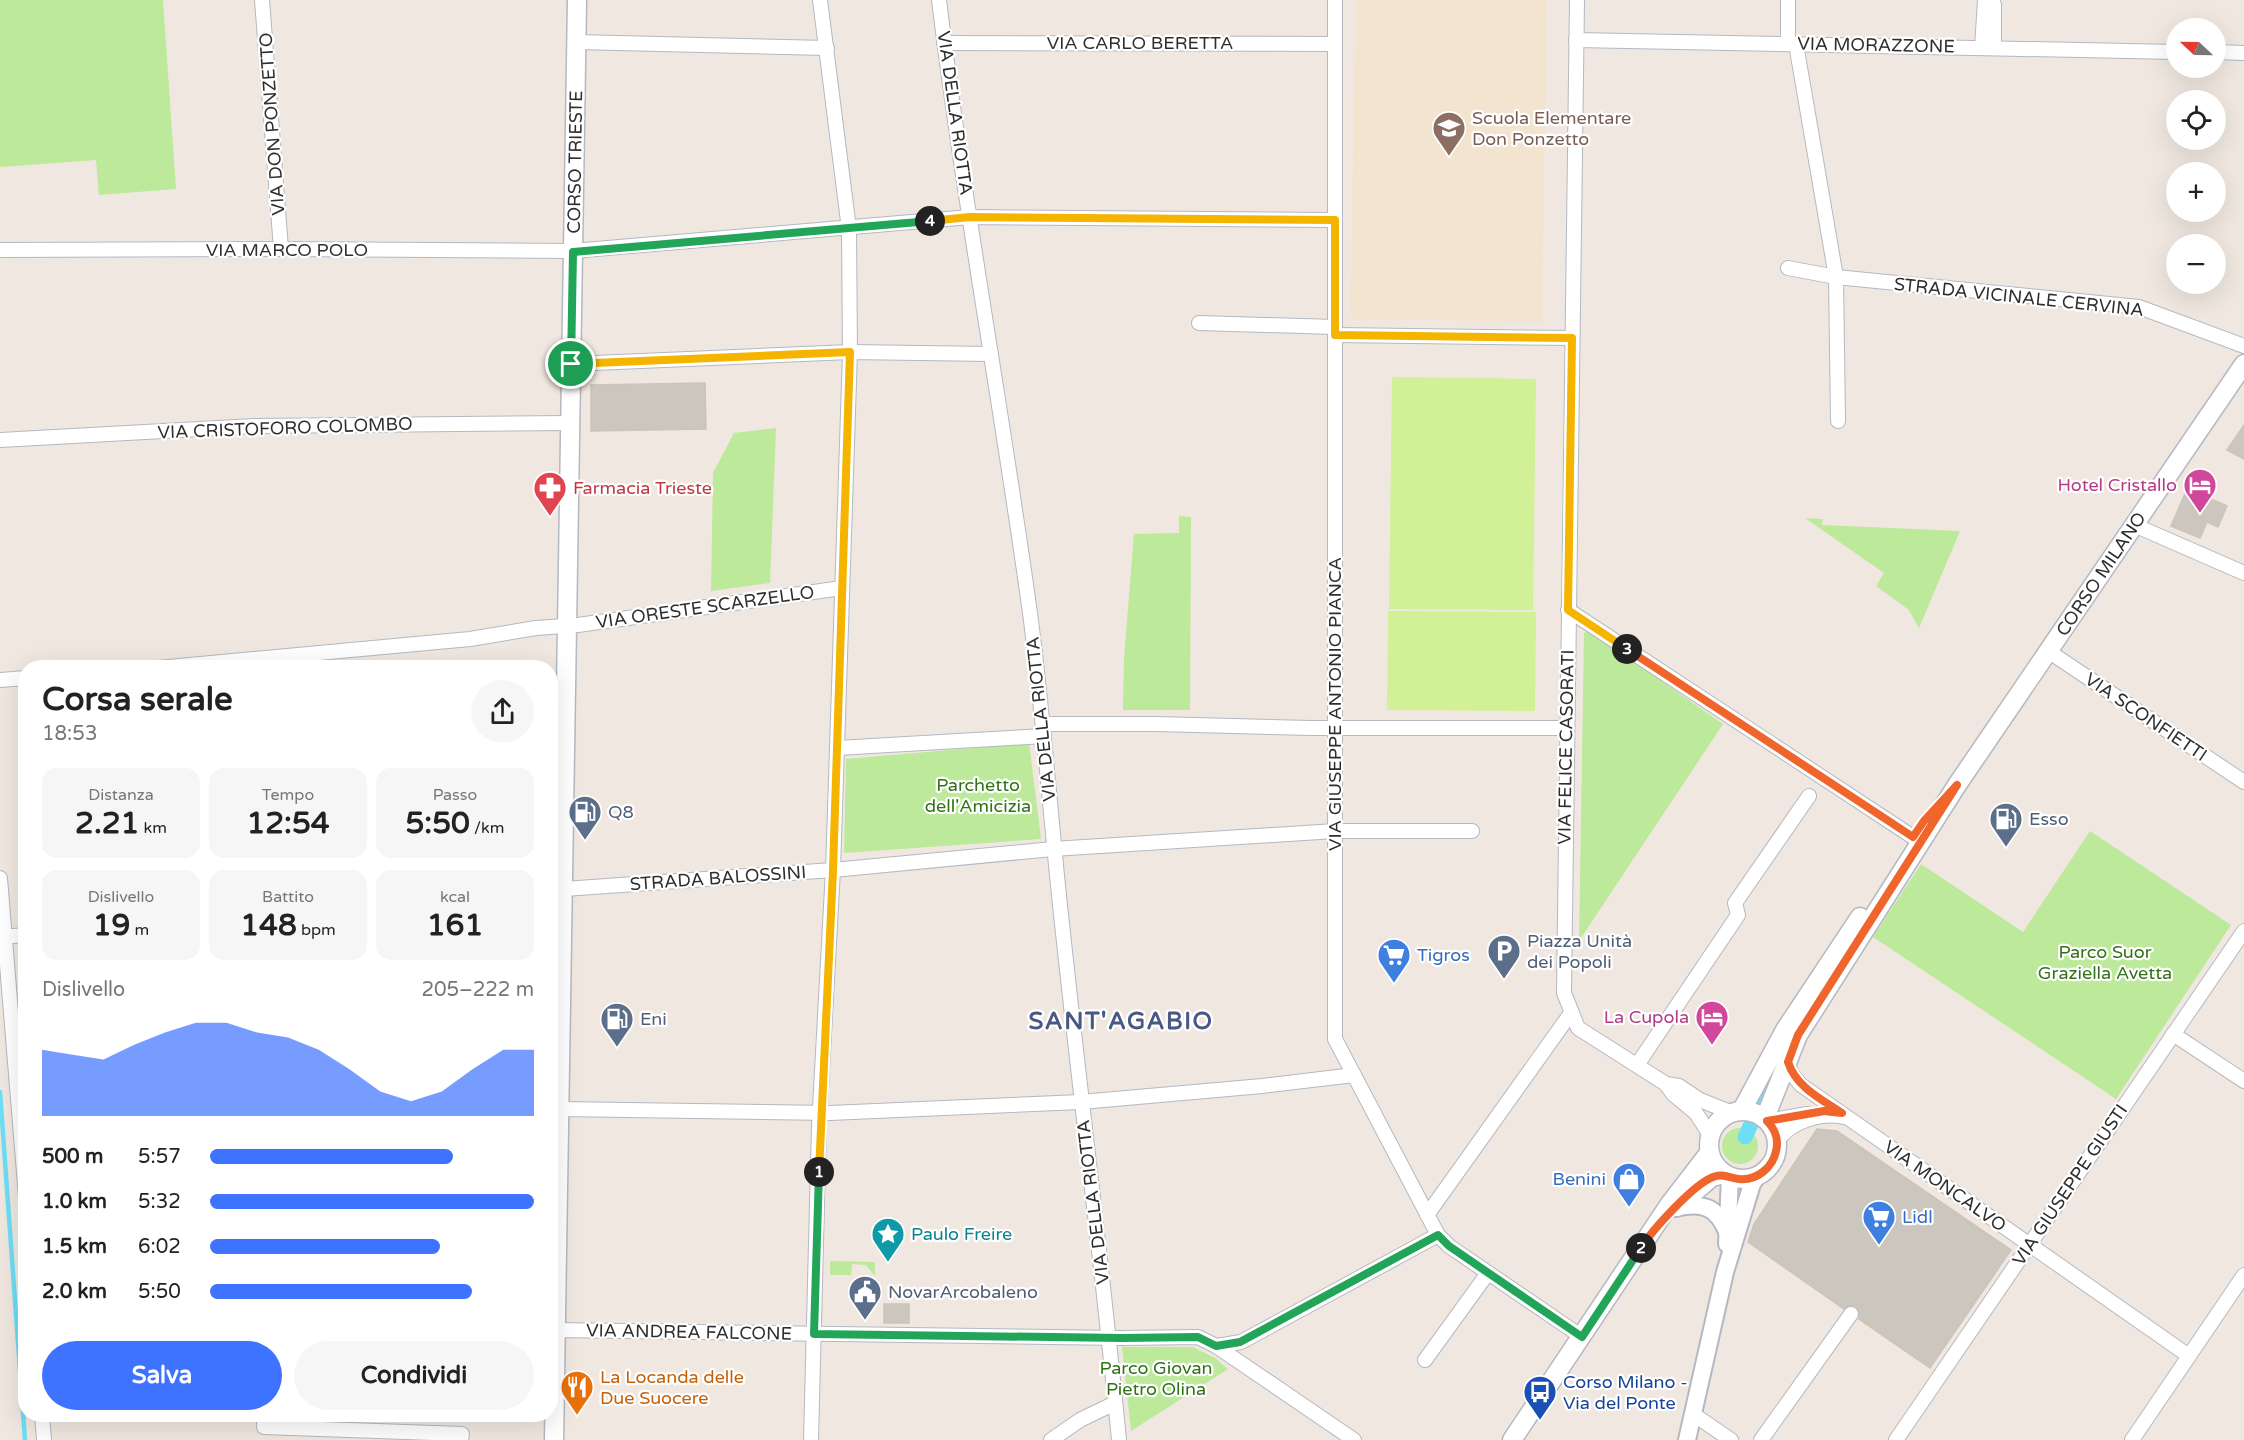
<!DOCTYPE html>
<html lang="it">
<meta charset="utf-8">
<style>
:root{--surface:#fff;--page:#f6f6f6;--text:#222;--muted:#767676;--accent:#3e73ff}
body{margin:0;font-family:"Varela Round",sans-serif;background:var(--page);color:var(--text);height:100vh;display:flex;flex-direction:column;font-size:22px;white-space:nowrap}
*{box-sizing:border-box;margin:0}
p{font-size:20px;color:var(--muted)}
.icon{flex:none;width:33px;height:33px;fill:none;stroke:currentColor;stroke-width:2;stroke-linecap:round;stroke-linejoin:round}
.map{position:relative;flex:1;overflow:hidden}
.drawer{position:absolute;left:18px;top:660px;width:540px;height:762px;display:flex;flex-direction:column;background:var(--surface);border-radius:24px;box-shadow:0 6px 24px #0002}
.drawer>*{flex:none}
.needle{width:39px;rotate:292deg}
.buttons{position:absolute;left:2166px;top:18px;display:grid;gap:12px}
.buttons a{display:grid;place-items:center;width:60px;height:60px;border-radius:50%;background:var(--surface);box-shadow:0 6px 24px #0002;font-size:30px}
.pin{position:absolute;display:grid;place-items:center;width:51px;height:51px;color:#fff;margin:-26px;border:3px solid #fff;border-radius:50%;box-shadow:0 2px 6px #0007}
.km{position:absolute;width:30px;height:30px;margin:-15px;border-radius:50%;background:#222;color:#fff;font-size:16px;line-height:30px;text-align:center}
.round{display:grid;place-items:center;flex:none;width:63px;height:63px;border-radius:32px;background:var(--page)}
.head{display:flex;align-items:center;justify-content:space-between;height:102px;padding:0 24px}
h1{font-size:33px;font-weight:800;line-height:45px}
.figures{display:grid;grid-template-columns:repeat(3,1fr);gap:9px;height:102px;padding:6px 24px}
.figures div{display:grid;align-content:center;border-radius:15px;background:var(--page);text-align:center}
.figures b{font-size:30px;font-weight:800}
.figures small{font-size:16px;font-weight:400}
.figures p{font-size:16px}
.chart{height:168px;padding:12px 24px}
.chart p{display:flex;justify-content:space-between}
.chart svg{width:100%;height:108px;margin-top:6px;fill:var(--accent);opacity:.7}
.action{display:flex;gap:12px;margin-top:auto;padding:12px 24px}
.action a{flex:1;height:69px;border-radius:36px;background:var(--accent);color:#fff;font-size:24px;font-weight:800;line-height:69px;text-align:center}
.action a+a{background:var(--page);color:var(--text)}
ul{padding:0 24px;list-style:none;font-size:20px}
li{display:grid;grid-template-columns:96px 72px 1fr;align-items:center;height:45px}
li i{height:15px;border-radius:8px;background:var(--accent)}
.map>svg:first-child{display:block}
.education{fill:#f2e4cf}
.green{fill:#bce99a}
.pitch{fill:#d2f096}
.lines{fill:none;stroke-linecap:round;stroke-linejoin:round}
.stream{stroke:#6edef7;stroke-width:4.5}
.canal{stroke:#6edef7;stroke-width:15}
.building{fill:#cbc6be;stroke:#ccc4b9;stroke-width:1.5}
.minor-casing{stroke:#b4b8c2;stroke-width:16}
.tertiary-casing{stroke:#b4b8c2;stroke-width:20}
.secondary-casing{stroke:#b4b8c2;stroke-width:21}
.minor{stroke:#fff;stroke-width:14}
.tertiary{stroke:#fff;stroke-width:16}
.secondary{stroke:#fff;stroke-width:18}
.split-1-casing{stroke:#fff;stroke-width:12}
.split-2-casing{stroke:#fff;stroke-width:12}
.split-3-casing{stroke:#fff;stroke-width:12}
.split-4-casing{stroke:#fff;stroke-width:12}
.split-5-casing{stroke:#fff;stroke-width:12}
.split-1{stroke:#f5b400;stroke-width:8}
.split-2{stroke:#22a559;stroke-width:8}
.split-3{stroke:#f0652b;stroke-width:8}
.split-4{stroke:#f5b400;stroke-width:8}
.split-5{stroke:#22a559;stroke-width:8}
.labels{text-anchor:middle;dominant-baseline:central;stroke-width:4.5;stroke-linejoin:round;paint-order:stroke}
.street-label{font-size:18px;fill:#2e2e2e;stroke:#fff}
.education-label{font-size:18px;fill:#785e54;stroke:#fff;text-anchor:start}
.hotel-label{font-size:18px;fill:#b23c85;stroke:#fff;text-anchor:end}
.health-label{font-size:18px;fill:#be3a42;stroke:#fff;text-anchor:start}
.park-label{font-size:18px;fill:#327217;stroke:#fff}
.service-label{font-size:18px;fill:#4e5e75;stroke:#fff;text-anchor:start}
.shop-label{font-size:18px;fill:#366cbe;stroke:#fff;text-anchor:start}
.culture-label{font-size:18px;fill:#0d838f;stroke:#fff;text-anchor:start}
.food-label{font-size:18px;fill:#c56008;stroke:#fff;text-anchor:start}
.transit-label{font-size:18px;fill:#164399;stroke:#fff;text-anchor:start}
.district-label{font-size:24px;font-weight:bold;letter-spacing:1.5px;fill:#4a5983;stroke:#fff}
</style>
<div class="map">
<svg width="2244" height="1440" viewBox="0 0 2244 1440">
<rect width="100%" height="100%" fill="#f0e8e0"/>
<polygon class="education" points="1356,0 1547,0 1542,322 1353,319 1350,315"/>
<g class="green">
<polygon points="0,0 163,0 176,189 99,195 96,160 0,167"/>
<polygon points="776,428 770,583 711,591 713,473 734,433"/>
<polygon points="1179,516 1191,517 1190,710 1123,710 1124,658 1134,534 1179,533"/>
<polygon points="1805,518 1823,519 1822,525 1960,531 1919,628 1909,610 1876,586 1884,573"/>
<polygon points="1589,631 1723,724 1579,941 1584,633"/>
<polygon points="1029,743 1041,839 844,853 846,759"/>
<polygon points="2090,831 2231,925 2116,1099 1873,937 1921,864 2023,932"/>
<circle cx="1740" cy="1146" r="18"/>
<polygon points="830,1261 875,1262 875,1276 866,1265 852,1264 851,1275 830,1275"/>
<polygon points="1122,1347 1193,1347 1215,1358 1228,1369 1131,1431"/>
</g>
<g class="pitch">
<polygon points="1392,377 1536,379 1533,610 1389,609"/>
<polygon points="1388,611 1536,612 1535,711 1387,710"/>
</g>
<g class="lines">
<polyline class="stream" points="0,1092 25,1440"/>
<polyline class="canal" points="1745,1137 1764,1097"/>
</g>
<g class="building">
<polygon points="705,383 706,429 591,431 591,385"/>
<polygon points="2244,425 2244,459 2227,450"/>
<polygon points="2187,489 2227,506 2218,527 2207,522 2200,538 2171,526"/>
<polygon points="1817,1129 1837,1131 2011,1250 1930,1368 1859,1319 1859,1311 1856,1306 1848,1306 1844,1309 1748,1242 1754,1224"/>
<rect x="884" y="1304" width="25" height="19"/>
</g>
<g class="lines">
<g class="minor-casing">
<g id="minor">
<polyline points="262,0 281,249"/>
<path d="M939,0C964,205 1002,409 1030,613C1044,719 1051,826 1063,933C1081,1102 1103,1271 1119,1440"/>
<polyline points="1335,0 1335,1039 1438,1235 1449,1246 1582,1337"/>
<polyline points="1577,0 1564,993 1578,1028 1666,1084 1679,1086 1700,1100 1730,1112"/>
<polyline points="1992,0 1994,5 1994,48"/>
<polyline points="1576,40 2176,52"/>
<polyline points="576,42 827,48"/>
<polyline points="944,43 1335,44"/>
<polyline points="1788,44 1788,0"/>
<polyline points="1796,44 1836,277 1838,421"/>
<polyline points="1982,48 1985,0"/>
<polyline points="2216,52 2244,53"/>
<polyline points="0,250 281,249 573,251 970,217 1335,220"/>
<polyline points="1788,268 1836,277 2139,307 2244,346"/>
<polyline points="1199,323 1335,327"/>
<polyline points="1335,335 1572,338"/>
<polyline points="571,364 850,352 991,354"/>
<polyline points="0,440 254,426 570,423"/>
<polyline points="2134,525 2244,573"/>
<polyline points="1568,610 1913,837"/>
<polyline points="2048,651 2244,782"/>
<polyline points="158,668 470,639 536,628 578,625 842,588"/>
<polyline points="0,680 26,678"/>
<polyline points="1043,724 1156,724 1311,728 1566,728"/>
<polyline points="837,748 1044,736"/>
<polyline points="0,878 26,1197"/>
<polyline points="550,890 833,870 1053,849 1335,831 1472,831"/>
<polyline points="0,937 26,935"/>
<polyline points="2173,1034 2244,1081"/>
<polyline points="1788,1062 1791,1073 1801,1085 2189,1356"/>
<polyline points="1637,1065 1738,915 1735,903 1809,796"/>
<polyline points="1666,1084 1673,1094 1696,1113 1710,1135"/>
<polyline points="559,1109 830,1113 1081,1102 1262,1086 1354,1075"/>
<polyline points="1767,1121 1807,1114"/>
<path d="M1777,1142C1789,1121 1822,1112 1844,1117"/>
<polyline points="1427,1215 1571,1013"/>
<polyline points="556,1330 1122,1338 1198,1337 1216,1346 1241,1342 1438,1235"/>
<polyline points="1216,1346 1354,1440"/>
<polyline points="1425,1360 1488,1273"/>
<polyline points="42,1414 44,1440"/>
<polyline points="264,1414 264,1427 462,1434 461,1440"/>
<polyline points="1693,1414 1731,1440"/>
<polyline points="811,1440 819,1126 833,870 850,352 849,229 820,0"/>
<polyline points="1051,1440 1080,1420 1115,1403"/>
<polyline points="1761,1440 1851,1314"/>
<polyline points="1896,1440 2244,931"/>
<polyline points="2132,1440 2244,1275"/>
</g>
</g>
<g class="tertiary-casing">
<g id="tertiary">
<path d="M1675,1208C1702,1202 1717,1206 1727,1232"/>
<polyline points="1727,1244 1730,1177"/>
<polyline points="1687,1440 1725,1272 1752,1184 1757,1176"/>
</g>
</g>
<g class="secondary-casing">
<g id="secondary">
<polyline points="1742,1110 1785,1030 1860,917"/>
<circle cx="1743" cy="1145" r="34"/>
<polyline points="1765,1118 1798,1035 1957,785 2244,364"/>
<polyline points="1677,1207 1712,1177 1725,1174"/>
<polyline points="554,1440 577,0"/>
<polyline points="1512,1440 1669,1205 1709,1153"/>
</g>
</g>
<use href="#minor" class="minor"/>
<use href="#tertiary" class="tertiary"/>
<use href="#secondary" class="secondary"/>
</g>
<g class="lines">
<g class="split-1-casing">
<polyline id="split-1" points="571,364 850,352 833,870 819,1172"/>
</g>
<g class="split-2-casing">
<polyline id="split-2" points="819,1172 814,1334 1122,1338 1198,1337 1216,1346 1240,1342 1438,1235 1449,1246 1582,1337 1641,1248"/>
</g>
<g class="split-3-casing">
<path id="split-3" d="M1627,649L1913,837L1924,821L1957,785L1798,1035L1788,1062C1796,1087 1821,1099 1842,1113L1824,1111L1767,1121C1775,1129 1779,1140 1776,1151C1773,1167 1757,1181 1739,1179C1729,1178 1723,1173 1713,1177C1694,1184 1652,1230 1641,1248"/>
</g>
<g class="split-4-casing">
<polyline id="split-4" points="930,221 970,217 1335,220 1335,335 1572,338 1568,610 1627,649"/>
</g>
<g class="split-5-casing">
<polyline id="split-5" points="571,364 573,252 930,221"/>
</g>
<use href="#split-1" class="split-1"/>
<use href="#split-2" class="split-2"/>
<use href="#split-3" class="split-3"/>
<use href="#split-4" class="split-4"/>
<use href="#split-5" class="split-5"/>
</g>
<defs>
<g id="school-pin" transform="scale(1.725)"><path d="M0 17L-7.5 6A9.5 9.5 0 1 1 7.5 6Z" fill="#8d6e63" stroke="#fff"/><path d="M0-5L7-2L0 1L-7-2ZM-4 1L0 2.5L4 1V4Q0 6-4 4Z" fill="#fff"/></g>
<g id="hotel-pin" transform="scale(1.725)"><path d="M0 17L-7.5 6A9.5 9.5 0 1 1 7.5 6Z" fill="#d1479c" stroke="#fff"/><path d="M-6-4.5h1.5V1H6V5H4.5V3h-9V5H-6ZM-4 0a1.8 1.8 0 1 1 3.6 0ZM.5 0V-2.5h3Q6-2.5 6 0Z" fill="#fff"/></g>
<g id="pharmacy-pin" transform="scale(1.725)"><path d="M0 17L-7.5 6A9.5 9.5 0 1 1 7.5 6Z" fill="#e0444e" stroke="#fff"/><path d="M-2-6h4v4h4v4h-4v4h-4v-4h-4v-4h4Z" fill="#fff"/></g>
<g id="fuel-pin" transform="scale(1.725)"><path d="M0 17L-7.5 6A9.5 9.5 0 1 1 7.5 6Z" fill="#5c6f8a" stroke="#fff"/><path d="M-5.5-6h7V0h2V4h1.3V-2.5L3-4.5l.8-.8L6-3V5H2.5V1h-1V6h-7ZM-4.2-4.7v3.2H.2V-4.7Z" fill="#fff"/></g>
<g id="parking-pin" transform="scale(1.725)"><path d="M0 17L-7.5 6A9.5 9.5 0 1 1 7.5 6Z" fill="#5c6f8a" stroke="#fff"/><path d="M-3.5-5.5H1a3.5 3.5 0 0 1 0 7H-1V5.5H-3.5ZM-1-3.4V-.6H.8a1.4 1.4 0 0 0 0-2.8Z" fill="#fff"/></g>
<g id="supermarket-pin" transform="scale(1.725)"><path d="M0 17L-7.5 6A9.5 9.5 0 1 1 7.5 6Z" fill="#3f7fe0" stroke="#fff"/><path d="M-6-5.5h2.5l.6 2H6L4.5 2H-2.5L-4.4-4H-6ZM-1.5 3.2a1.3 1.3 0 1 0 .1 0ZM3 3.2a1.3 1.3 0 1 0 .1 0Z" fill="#fff"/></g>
<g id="shop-pin" transform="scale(1.725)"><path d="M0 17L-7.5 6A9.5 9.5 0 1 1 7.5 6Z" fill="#3f7fe0" stroke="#fff"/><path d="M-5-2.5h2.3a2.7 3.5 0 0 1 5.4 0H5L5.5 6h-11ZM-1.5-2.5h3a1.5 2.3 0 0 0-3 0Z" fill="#fff"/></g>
<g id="sight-pin" transform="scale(1.725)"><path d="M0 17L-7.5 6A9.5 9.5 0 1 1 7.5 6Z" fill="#0f9aa8" stroke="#fff"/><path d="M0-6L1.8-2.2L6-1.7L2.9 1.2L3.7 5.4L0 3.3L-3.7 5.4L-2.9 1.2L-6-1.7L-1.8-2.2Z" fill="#fff"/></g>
<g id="civic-pin" transform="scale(1.725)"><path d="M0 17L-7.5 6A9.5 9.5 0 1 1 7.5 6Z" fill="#5c6f8a" stroke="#fff"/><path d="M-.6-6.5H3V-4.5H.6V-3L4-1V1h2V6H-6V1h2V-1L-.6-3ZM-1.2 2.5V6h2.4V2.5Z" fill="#fff"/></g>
<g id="restaurant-pin" transform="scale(1.725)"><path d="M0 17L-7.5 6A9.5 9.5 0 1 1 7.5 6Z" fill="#e8710a" stroke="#fff"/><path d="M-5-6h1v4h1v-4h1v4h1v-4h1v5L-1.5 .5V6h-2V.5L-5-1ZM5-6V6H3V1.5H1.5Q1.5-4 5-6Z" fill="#fff"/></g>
<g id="bus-pin" transform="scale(1.725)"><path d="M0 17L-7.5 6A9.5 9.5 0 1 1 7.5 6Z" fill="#1a4fb4" stroke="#fff"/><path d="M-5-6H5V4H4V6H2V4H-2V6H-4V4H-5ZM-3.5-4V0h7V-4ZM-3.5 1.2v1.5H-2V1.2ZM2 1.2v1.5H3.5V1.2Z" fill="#fff"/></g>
</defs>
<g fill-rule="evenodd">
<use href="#school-pin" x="1449" y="128"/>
<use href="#hotel-pin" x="2200" y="485"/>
<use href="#pharmacy-pin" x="550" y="488"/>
<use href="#fuel-pin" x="585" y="812"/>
<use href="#fuel-pin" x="2006" y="819"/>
<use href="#parking-pin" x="1504" y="951"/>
<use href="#supermarket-pin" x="1394" y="955"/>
<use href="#hotel-pin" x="1712" y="1017"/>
<use href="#fuel-pin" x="617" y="1019"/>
<use href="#shop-pin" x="1629" y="1179"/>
<use href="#supermarket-pin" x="1879" y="1217"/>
<use href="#sight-pin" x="888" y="1234"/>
<use href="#civic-pin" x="865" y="1292"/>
<use href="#restaurant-pin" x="577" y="1387"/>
<use href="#bus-pin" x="1540" y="1392"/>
</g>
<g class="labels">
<g class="street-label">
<text x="1140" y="43">VIA CARLO BERETTA</text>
<text transform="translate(1876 45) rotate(1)">VIA MORAZZONE</text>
<text transform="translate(955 113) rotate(82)">VIA DELLA RIOTTA</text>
<text transform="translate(272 124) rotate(-94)">VIA DON PONZETTO</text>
<text transform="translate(575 162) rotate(-89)">CORSO TRIESTE</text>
<text x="287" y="250">VIA MARCO POLO</text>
<text transform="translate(2019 297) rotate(6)">STRADA VICINALE CERVINA</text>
<text transform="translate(285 428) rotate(-2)">VIA CRISTOFORO COLOMBO</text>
<text transform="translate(2101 574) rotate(-56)">CORSO MILANO</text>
<text transform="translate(705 607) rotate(-8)">VIA ORESTE SCARZELLO</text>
<text transform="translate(1335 704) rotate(-90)">VIA GIUSEPPE ANTONIO PIANCA</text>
<text transform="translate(2146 717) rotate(34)">VIA SCONFIETTI</text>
<text transform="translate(1041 719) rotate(-96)">VIA DELLA RIOTTA</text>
<text transform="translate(1566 747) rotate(-89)">VIA FELICE CASORATI</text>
<text transform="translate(718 878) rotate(-4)">STRADA BALOSSINI</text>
<text transform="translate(2070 1185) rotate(-56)">VIA GIUSEPPE GIUSTI</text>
<text transform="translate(1945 1186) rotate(35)">VIA MONCALVO</text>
<text transform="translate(1093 1202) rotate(-97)">VIA DELLA RIOTTA</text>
<text transform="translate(689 1332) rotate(1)">VIA ANDREA FALCONE</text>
</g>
<g class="education-label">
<text x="1472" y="118">Scuola Elementare<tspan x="1472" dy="21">Don Ponzetto</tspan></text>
</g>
<g class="hotel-label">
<text x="2177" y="485">Hotel Cristallo</text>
<text x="1689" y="1017">La Cupola</text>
</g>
<g class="health-label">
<text x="573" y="488">Farmacia Trieste</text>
</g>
<g class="park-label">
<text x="978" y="785">Parchetto<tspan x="978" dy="21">dell'Amicizia</tspan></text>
<text x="2105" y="952">Parco Suor<tspan x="2105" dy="21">Graziella Avetta</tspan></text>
<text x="1156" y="1368">Parco Giovan<tspan x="1156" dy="21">Pietro Olina</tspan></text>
</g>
<g class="service-label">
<text x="608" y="812">Q8</text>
<text x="2029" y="819">Esso</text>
<text x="1527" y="941">Piazza Unità<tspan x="1527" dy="21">dei Popoli</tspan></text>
<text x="640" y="1019">Eni</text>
<text x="888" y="1292">NovarArcobaleno</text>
</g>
<g class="shop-label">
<text x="1417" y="955">Tigros</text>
<text x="1606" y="1179" text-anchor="end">Benini</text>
<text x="1902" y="1217">Lidl</text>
</g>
<g class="culture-label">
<text x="911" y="1234">Paulo Freire</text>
</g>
<g class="food-label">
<text x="600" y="1377">La Locanda delle<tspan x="600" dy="21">Due Suocere</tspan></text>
</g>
<g class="transit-label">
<text x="1563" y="1382">Corso Milano -<tspan x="1563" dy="21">Via del Ponte</tspan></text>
</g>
<g class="district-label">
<text x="1121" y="1021">SANT'AGABIO</text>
</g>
</g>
</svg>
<div class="buttons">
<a><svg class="needle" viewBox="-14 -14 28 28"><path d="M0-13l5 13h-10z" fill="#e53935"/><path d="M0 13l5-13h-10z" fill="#767676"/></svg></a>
<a><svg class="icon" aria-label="locate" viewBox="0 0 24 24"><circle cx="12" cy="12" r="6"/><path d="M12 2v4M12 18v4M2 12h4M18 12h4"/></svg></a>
<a>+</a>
<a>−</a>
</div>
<div class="pin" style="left:571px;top:364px;background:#1e9e55"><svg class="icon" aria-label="arrive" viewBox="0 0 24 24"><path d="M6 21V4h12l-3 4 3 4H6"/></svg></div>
<b class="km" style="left:819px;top:1172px">1</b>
<b class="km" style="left:1641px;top:1248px">2</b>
<b class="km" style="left:1627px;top:649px">3</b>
<b class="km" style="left:930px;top:221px">4</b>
<section class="drawer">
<div class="head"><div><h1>Corsa serale</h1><p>18:53</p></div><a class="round"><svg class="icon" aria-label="share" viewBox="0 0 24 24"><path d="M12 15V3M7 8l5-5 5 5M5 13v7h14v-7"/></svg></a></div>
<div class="figures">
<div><p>Distanza</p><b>2.21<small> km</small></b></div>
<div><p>Tempo</p><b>12:54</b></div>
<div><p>Passo</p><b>5:50<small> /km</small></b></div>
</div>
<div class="figures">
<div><p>Dislivello</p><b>19<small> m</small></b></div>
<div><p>Battito</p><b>148<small> bpm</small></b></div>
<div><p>kcal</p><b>161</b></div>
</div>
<div class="chart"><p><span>Dislivello</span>205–222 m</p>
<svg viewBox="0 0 160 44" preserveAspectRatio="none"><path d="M0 44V17L10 19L20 21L30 15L40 10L50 6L60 6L70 10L80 12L90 17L100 25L110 34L120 38L130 34L140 25L150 17L160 17V44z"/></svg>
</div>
<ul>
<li><b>500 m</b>5:57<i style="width:75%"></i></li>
<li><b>1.0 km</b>5:32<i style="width:100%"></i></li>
<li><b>1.5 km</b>6:02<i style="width:71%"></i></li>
<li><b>2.0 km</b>5:50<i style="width:81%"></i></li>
</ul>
<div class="action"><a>Salva</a><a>Condividi</a></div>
</section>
</div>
